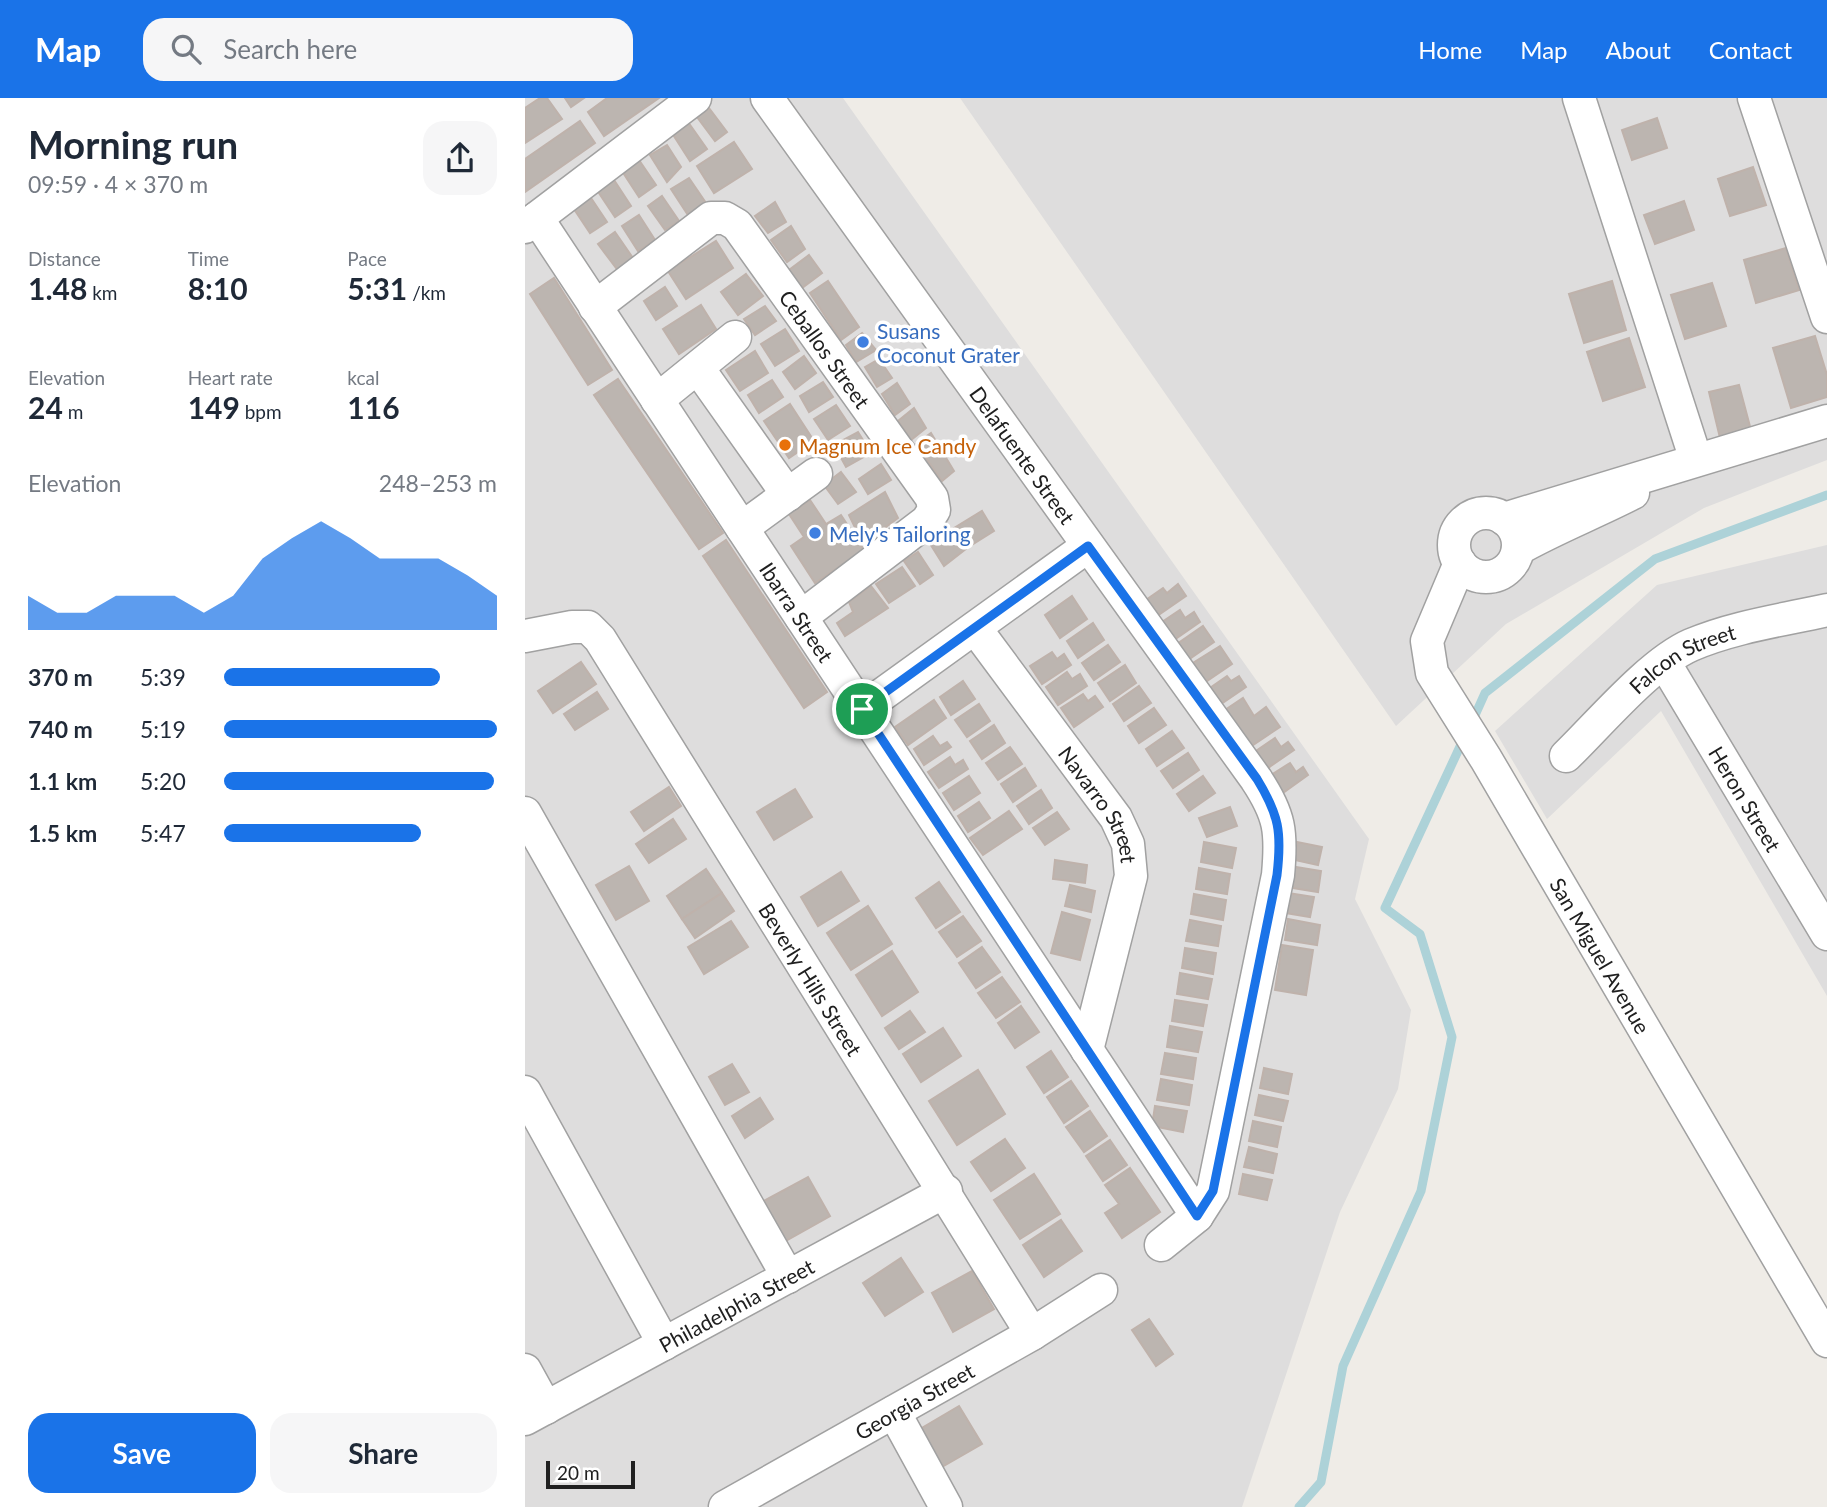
<!DOCTYPE html>
<meta charset="utf-8">
<style>
:root{--surface:#fff;--page:#f6f6f7;--text:#1f2937;--muted:#747a83;--accent:#1a73e8}
body{margin:0;font-family:Lato,sans-serif;background:var(--page);color:var(--text);height:100vh;display:flex;flex-direction:column;font-size:26px;white-space:nowrap}
*{box-sizing:border-box;margin:0}
p{font-size:23px;color:var(--muted)}
.icon{flex:none;width:38px;height:38px;fill:none;stroke:currentColor;stroke-width:2;stroke-linecap:round;stroke-linejoin:round}
.map{position:relative;flex:1;overflow:hidden}
.sheet{display:flex;flex-direction:column;background:var(--surface);width:525px}
.sheet>*{flex:none}
.scale{position:absolute;left:21px;bottom:18px;width:89px;box-sizing:border-box;padding-left:7px;border:4px solid #202020;border-top:0;font-size:19px;line-height:24px;white-space:nowrap;color:#202020;-webkit-text-stroke:5px #fff;paint-order:stroke}
.pin{position:absolute;display:grid;place-items:center;width:60px;height:60px;color:#fff;margin:-30px;border:4px solid #fff;border-radius:50%;box-shadow:0 2px 7px #0007}
.round{display:grid;place-items:center;flex:none;width:74px;height:74px;border-radius:21px;background:var(--page)}
.head{display:flex;align-items:center;justify-content:space-between;height:119px;padding:0 28px}
h1{font-size:38px;font-weight:700;line-height:52px}
.stats{display:grid;grid-template-columns:repeat(3,1fr);gap:10px;height:119px;padding:7px 28px}
.stats div{display:grid;align-content:center}
.stats b{font-size:30px;font-weight:700}
.stats small{font-size:19px;font-weight:400}
.stats p{font-size:19px}
.chart{height:196px;padding:14px 28px}
.chart p{display:flex;justify-content:space-between}
.chart svg{width:100%;height:126px;margin-top:7px;fill:var(--accent);opacity:.7}
.button{display:flex;gap:14px;margin-top:auto;padding:14px 28px}
.button a{flex:1;height:80px;border-radius:21px;background:var(--accent);color:#fff;font-size:28px;font-weight:700;line-height:80px;text-align:center}
.button a+a{background:var(--page);color:var(--text)}
ul{padding:0 28px;list-style:none;font-size:23px}
li{display:grid;grid-template-columns:112px 84px 1fr;align-items:center;height:52px}
li i{height:18px;border-radius:9px;background:var(--accent)}
header{display:flex;align-items:center;gap:42px;box-sizing:border-box;height:98px;padding:0 35px;background:var(--accent);color:#fff}
header strong{font-size:33px}
nav{display:flex;gap:38px;margin-inline-start:auto;font-size:24px}
.search{width:490px;height:63px;background:var(--page);display:flex;align-items:center;gap:18px;box-sizing:border-box;padding:0 24px;border-radius:21px;color:var(--muted);font-size:26px}
main{display:flex;flex:1;min-height:0}
.map>svg:first-child{display:block}
.residential{fill:#dedddd}
.lines{fill:none;stroke-linecap:round;stroke-linejoin:round}
.stream{stroke:#add2d8;stroke-width:9}
.building{fill:#bcb5b0;stroke:#bfb2ab;stroke-width:2}
.minor-casing{stroke:#a1a1a1;stroke-width:35}
.minor{stroke:#fff;stroke-width:32}
.route-casing{stroke:#fff;stroke-width:14}
.route{stroke:#1a73e8;stroke-width:9}
.shop-dot{fill:#3f7fe0;stroke:#fff;stroke-width:2.5}
.food-dot{fill:#e8710a;stroke:#fff;stroke-width:2.5}
.labels{text-anchor:middle;dominant-baseline:central;stroke-width:7;stroke-linejoin:round;paint-order:stroke}
.shop-label{font-size:21px;fill:#366cbe;stroke:#fff;text-anchor:start}
.street-label{font-size:21px;fill:#202020;stroke:#fff}
.food-label{font-size:21px;fill:#c56008;stroke:#fff;text-anchor:start}
</style>
<header>
<strong>Map</strong>
<div class="search"><svg class="icon" aria-label="search" viewBox="0 0 24 24"><circle cx="10" cy="10" r="6"/><path d="M15 15l6 6"/></svg>Search here</div>
<nav><a>Home</a><a>Map</a><a>About</a><a>Contact</a></nav>
</header>
<main>
<section class="sheet">
<div class="head"><div><h1>Morning run</h1><p>09:59 · 4 × 370 m</p></div><a class="round"><svg class="icon" aria-label="share" viewBox="0 0 24 24"><path d="M12 15V3M7 8l5-5 5 5M5 13v7h14v-7"/></svg></a></div>
<div class="stats">
<div><p>Distance</p><b>1.48<small> km</small></b></div>
<div><p>Time</p><b>8:10</b></div>
<div><p>Pace</p><b>5:31<small> /km</small></b></div>
</div>
<div class="stats">
<div><p>Elevation</p><b>24<small> m</small></b></div>
<div><p>Heart rate</p><b>149<small> bpm</small></b></div>
<div><p>kcal</p><b>116</b></div>
</div>
<div class="chart"><p><span>Elevation</span>248–253 m</p>
<svg viewBox="0 0 160 44" preserveAspectRatio="none"><path d="M0 44V32L10 38L20 38L30 32L40 32L50 32L60 38L70 32L80 19L90 12L100 6L110 12L120 19L130 19L140 19L150 25L160 32V44z"/></svg>
</div>
<ul>
<li><b>370 m</b>5:39<i style="width:79%"></i></li>
<li><b>740 m</b>5:19<i style="width:100%"></i></li>
<li><b>1.1 km</b>5:20<i style="width:99%"></i></li>
<li><b>1.5 km</b>5:47<i style="width:72%"></i></li>
</ul>
<div class="button"><a>Save</a><a>Share</a></div>
</section>
<div class="map">
<svg width="1302" height="1409" viewBox="0 0 1302 1409">
<rect width="100%" height="100%" fill="#efece7"/>
<g class="residential">
<polygon points="0,0 318,0 844,741 830,801 886,912 873,991 815,1114 717,1409 0,1409"/>
<polygon points="435,0 1302,0 1302,362 1179,410 981,526 871,628"/>
<polygon points="1302,447 1302,898 1136,613 1022,721 970,633 1132,487"/>
</g>
<g class="lines">
<g class="stream">
<polyline points="947,624 960,595 1130,461 1302,397"/>
<polyline points="774,1409 796,1384 818,1268 896,1093 927,939 895,836 860,810 939,640"/>
</g>
</g>
<g class="building">
<polygon points="15,0 22,0 37,21 0,45 0,10"/>
<polygon points="40,0 59,0 46,9"/>
<polygon points="82,0 134,0 79,38 63,14"/>
<polygon points="184,10 202,34 190,43 172,19"/>
<polygon points="1132,20 1142,50 1107,62 1097,32"/>
<polygon points="55,23 70,45 0,94 0,61"/>
<polygon points="163,24 182,51 165,63 147,35"/>
<polygon points="209,44 227,71 189,95 172,68"/>
<polygon points="142,47 156,69 142,84 125,57"/>
<polygon points="114,62 131,87 114,99 97,73"/>
<polygon points="1228,69 1241,107 1205,118 1193,81"/>
<polygon points="164,80 181,105 163,117 146,91"/>
<polygon points="89,82 106,108 90,119 72,92"/>
<polygon points="137,98 154,123 140,132 123,108"/>
<polygon points="66,100 82,124 65,135 49,111"/>
<polygon points="1159,103 1169,132 1130,146 1119,117"/>
<polygon points="250,104 261,124 243,135 230,118"/>
<polygon points="114,117 130,142 113,153 97,128"/>
<polygon points="266,128 280,151 262,164 246,142"/>
<polygon points="90,134 110,163 94,174 73,146"/>
<polygon points="191,143 208,170 161,201 143,173"/>
<polygon points="1261,150 1274,192 1231,205 1219,162"/>
<polygon points="284,157 297,175 277,190 264,172"/>
<polygon points="221,176 238,198 213,217 196,194"/>
<polygon points="29,180 87,272 63,287 5,196"/>
<polygon points="303,183 334,229 316,242 285,195"/>
<polygon points="1087,183 1101,232 1059,245 1044,196"/>
<polygon points="1187,185 1201,228 1160,241 1146,197"/>
<polygon points="140,189 152,208 131,222 119,203"/>
<polygon points="176,207 191,231 154,256 138,231"/>
<polygon points="240,208 251,223 230,237 219,221"/>
<polygon points="260,231 274,253 250,268 236,246"/>
<polygon points="337,235 351,252 331,264 321,247"/>
<polygon points="1290,238 1302,277 1302,299 1266,310 1248,250"/>
<polygon points="1104,240 1120,289 1078,303 1062,254"/>
<polygon points="230,253 243,275 215,293 201,272"/>
<polygon points="279,258 291,275 270,291 258,274"/>
<polygon points="354,261 367,280 352,289 340,269"/>
<polygon points="93,281 198,435 174,451 69,297"/>
<polygon points="247,282 258,299 234,315 223,297"/>
<polygon points="298,284 308,299 284,314 275,298"/>
<polygon points="372,285 385,306 370,317 357,296"/>
<polygon points="1214,287 1227,336 1196,344 1184,294"/>
<polygon points="265,306 289,343 264,360 239,323"/>
<polygon points="311,307 325,328 303,342 289,321"/>
<polygon points="389,310 401,330 386,342 373,323"/>
<polygon points="333,334 346,355 321,369 309,347"/>
<polygon points="406,335 429,373 417,383 391,346"/>
<polygon points="356,366 366,382 343,396 334,381"/>
<polygon points="316,374 331,394 313,406 299,387"/>
<polygon points="360,394 373,420 338,446 324,417"/>
<polygon points="285,402 301,426 316,417 339,452 290,485 266,448 279,439 264,416"/>
<polygon points="457,413 469,433 442,450 429,430"/>
<polygon points="425,430 442,450 419,468 404,444"/>
<polygon points="201,442 302,594 279,610 178,458"/>
<polygon points="393,454 408,477 395,486 379,463"/>
<polygon points="377,469 390,488 364,505 351,486"/>
<polygon points="653,486 661,498 629,520 618,504 638,490 642,495"/>
<polygon points="346,488 363,510 320,538 312,525 328,514 324,504"/>
<polygon points="547,498 562,521 535,540 520,517"/>
<polygon points="655,512 660,520 669,514 675,524 646,544 634,526"/>
<polygon points="568,525 579,542 553,560 542,543"/>
<polygon points="678,528 689,544 660,564 649,548"/>
<polygon points="583,547 595,564 569,582 557,565"/>
<polygon points="695,548 707,566 676,587 663,568"/>
<polygon points="527,554 532,561 539,556 546,567 517,586 505,568"/>
<polygon points="56,564 71,586 28,615 13,593"/>
<polygon points="600,567 611,585 585,603 573,585"/>
<polygon points="542,574 547,581 555,576 562,588 533,607 521,589"/>
<polygon points="702,578 706,583 714,578 721,589 693,608 682,592"/>
<polygon points="438,583 450,601 426,617 415,599"/>
<polygon points="614,588 626,605 599,623 588,606"/>
<polygon points="72,594 83,611 50,632 39,616"/>
<polygon points="558,596 563,603 570,598 578,609 549,629 536,610"/>
<polygon points="718,600 729,618 741,609 755,629 722,651 697,614"/>
<polygon points="409,602 421,620 383,647 370,629"/>
<polygon points="454,606 465,623 442,639 430,622"/>
<polygon points="629,610 641,627 614,645 603,628"/>
<polygon points="469,627 480,645 457,661 445,643"/>
<polygon points="647,633 659,650 632,668 621,651"/>
<polygon points="408,638 415,648 422,644 426,649 399,667 389,651"/>
<polygon points="750,640 756,649 763,644 769,652 740,672 728,655"/>
<polygon points="485,649 497,666 473,682 461,665"/>
<polygon points="663,655 674,672 648,690 636,673"/>
<polygon points="425,659 430,667 438,662 443,671 414,690 403,674"/>
<polygon points="765,665 771,674 778,669 783,677 755,697 743,679"/>
<polygon points="500,670 511,688 488,704 476,686"/>
<polygon points="444,678 455,695 429,712 418,695"/>
<polygon points="678,678 690,695 664,713 652,696"/>
<polygon points="144,689 156,708 119,733 106,714"/>
<polygon points="270,691 287,719 249,742 232,714"/>
<polygon points="516,692 527,710 504,726 492,708"/>
<polygon points="454,704 465,720 443,734 433,718"/>
<polygon points="705,709 712,728 682,739 674,720"/>
<polygon points="484,713 497,731 458,757 445,740"/>
<polygon points="532,714 544,731 520,747 508,730"/>
<polygon points="148,721 161,741 124,765 111,746"/>
<polygon points="679,744 711,750 707,770 676,764"/>
<polygon points="772,744 797,749 793,767 770,762"/>
<polygon points="530,762 562,767 560,785 528,781"/>
<polygon points="104,768 124,803 91,822 71,787"/>
<polygon points="765,768 796,773 793,794 761,789"/>
<polygon points="674,770 705,776 702,796 671,791"/>
<polygon points="181,771 197,795 157,821 142,798"/>
<polygon points="316,774 334,803 293,828 276,799"/>
<polygon points="414,784 435,814 411,830 391,800"/>
<polygon points="545,787 570,793 566,814 540,808"/>
<polygon points="757,794 789,799 785,819 754,814"/>
<polygon points="197,795 209,813 170,840 157,821"/>
<polygon points="669,796 701,802 698,822 666,816"/>
<polygon points="343,808 367,846 326,872 302,835"/>
<polygon points="537,814 565,822 555,862 526,855"/>
<polygon points="438,818 456,843 432,859 414,834"/>
<polygon points="763,821 795,827 792,847 760,842"/>
<polygon points="665,822 696,828 693,848 661,843"/>
<polygon points="206,823 223,849 179,876 163,849"/>
<polygon points="757,847 788,852 781,897 750,892"/>
<polygon points="457,849 475,874 451,890 434,865"/>
<polygon points="660,850 691,855 688,876 657,870"/>
<polygon points="367,853 393,894 357,918 331,877"/>
<polygon points="655,875 687,881 683,901 652,896"/>
<polygon points="477,879 495,904 471,920 453,895"/>
<polygon points="650,902 682,907 678,928 647,923"/>
<polygon points="496,908 514,934 490,950 473,925"/>
<polygon points="385,913 400,934 374,951 360,930"/>
<polygon points="645,928 677,934 673,954 642,949"/>
<polygon points="418,930 436,958 396,984 378,956"/>
<polygon points="526,953 543,979 519,995 502,969"/>
<polygon points="640,955 671,960 668,981 636,976"/>
<polygon points="207,966 224,994 200,1007 184,979"/>
<polygon points="739,970 767,976 763,996 735,990"/>
<polygon points="453,972 480,1016 432,1047 404,1003"/>
<polygon points="636,981 667,987 664,1007 632,1002"/>
<polygon points="546,983 563,1008 539,1025 522,999"/>
<polygon points="734,997 763,1003 758,1023 730,1017"/>
<polygon points="235,1000 248,1021 220,1040 207,1018"/>
<polygon points="630,1008 662,1013 658,1034 627,1028"/>
<polygon points="565,1013 582,1038 559,1054 541,1029"/>
<polygon points="728,1023 756,1029 752,1049 724,1043"/>
<polygon points="480,1041 500,1070 466,1093 446,1064"/>
<polygon points="585,1042 602,1067 578,1083 561,1058"/>
<polygon points="724,1049 752,1056 748,1075 719,1069"/>
<polygon points="605,1070 635,1114 597,1140 580,1115 594,1106 580,1087"/>
<polygon points="509,1076 535,1116 495,1141 469,1102"/>
<polygon points="718,1076 747,1082 742,1102 714,1096"/>
<polygon points="283,1079 305,1118 259,1144 237,1104"/>
<polygon points="536,1122 557,1153 519,1179 498,1147"/>
<polygon points="376,1160 398,1194 360,1218 338,1185"/>
<polygon points="447,1173 469,1211 428,1234 407,1195"/>
<polygon points="624,1221 648,1256 631,1268 607,1232"/>
<polygon points="434,1308 457,1346 417,1369 395,1331"/>
</g>
<g class="lines">
<g class="minor-casing">
<g id="minor">
<path id="s1" d="M242,0L731,681C755,717 757,734 753,777L688,1093L672,1118L636,1147"/>
<polyline points="1054,0 1171,362"/>
<polyline points="1229,0 1302,219"/>
<path id="s2" d="M12,120L672,1118"/>
<polyline points="0,129 170,0"/>
<path id="s3" d="M70,209L186,120H200L212,127L407,400L409,412L402,423L276,519"/>
<polyline points="173,270 263,397"/>
<polyline points="132,302 210,239"/>
<circle cx="961" cy="447" r="32"/>
<polyline points="979,421 1302,323"/>
<polyline points="217,430 291,376"/>
<path d="M993,451C1030,430 1069,415 1108,395"/>
<path id="s4" d="M935,465L902,543L907,575L961,661L1302,1243"/>
<path id="s5" d="M450,530L591,720L603,746L606,778L562,952"/>
<path id="s6" d="M0,538L47,529H63L75,541L507,1236"/>
<path id="s7" d="M1139,564L1302,836"/>
<polyline points="337,611 563,448"/>
<path id="s8" d="M1041,658C1074,626 1125,565 1166,547C1208,529 1257,522 1302,512"/>
<polyline points="0,715 263,1179"/>
<polyline points="0,994 139,1246"/>
<polyline points="0,1272 21,1310"/>
<polyline points="369,1314 421,1409"/>
<path id="s9" d="M0,1321L421,1093"/>
<path id="s10" d="M200,1409L507,1236L576,1192"/>
</g>
</g>
<use href="#minor" class="minor"/>
</g>
<g class="lines">
<g class="route-casing">
<path id="route" d="M563,448L732,681C754,717 757,734 752,777L688,1093L672,1118L337,611Z"/>
</g>
<use href="#route" class="route"/>
</g>
<g class="shop-dot">
<circle cx="338" cy="244" r="7"/>
<circle cx="290" cy="435" r="7"/>
</g>
<circle class="food-dot" cx="260" cy="347" r="7"/>
<g class="labels">
<g class="shop-label">
<text x="352" y="232">Susans<tspan x="352" dy="24">Coconut Grater</tspan></text>
<text x="304" y="435">Mely's Tailoring</text>
</g>
<g class="street-label">
<text stroke="none"><textPath href="#s3" startOffset="326">Ceballos Street</textPath></text>
<text stroke="none"><textPath href="#s1" startOffset="439">Delafuente Street</textPath></text>
<text stroke="none"><textPath href="#s2" startOffset="472">Ibarra Street</textPath></text>
<text stroke="none"><textPath href="#s8" startOffset="154">Falcon Street</textPath></text>
<text stroke="none"><textPath href="#s7" startOffset="159">Heron Street</textPath></text>
<text stroke="none"><textPath href="#s5" startOffset="217">Navarro Street</textPath></text>
<text stroke="none"><textPath href="#s4" startOffset="446">San Miguel Avenue</textPath></text>
<text stroke="none"><textPath href="#s6" startOffset="481">Beverly Hills Street</textPath></text>
<text stroke="none"><textPath href="#s9" startOffset="240">Philadelphia Street</textPath></text>
<text stroke="none"><textPath href="#s10" startOffset="217">Georgia Street</textPath></text>
</g>
<g class="food-label">
<text x="274" y="347">Magnum Ice Candy</text>
</g>
</g>
</svg>
<div class="scale">20 m</div>
<div class="pin" style="left:337px;top:611px;background:#1e9e55"><svg class="icon" aria-label="arrive" viewBox="0 0 24 24"><path d="M6 21V4h12l-3 4 3 4H6"/></svg></div>
</div>
</main>
